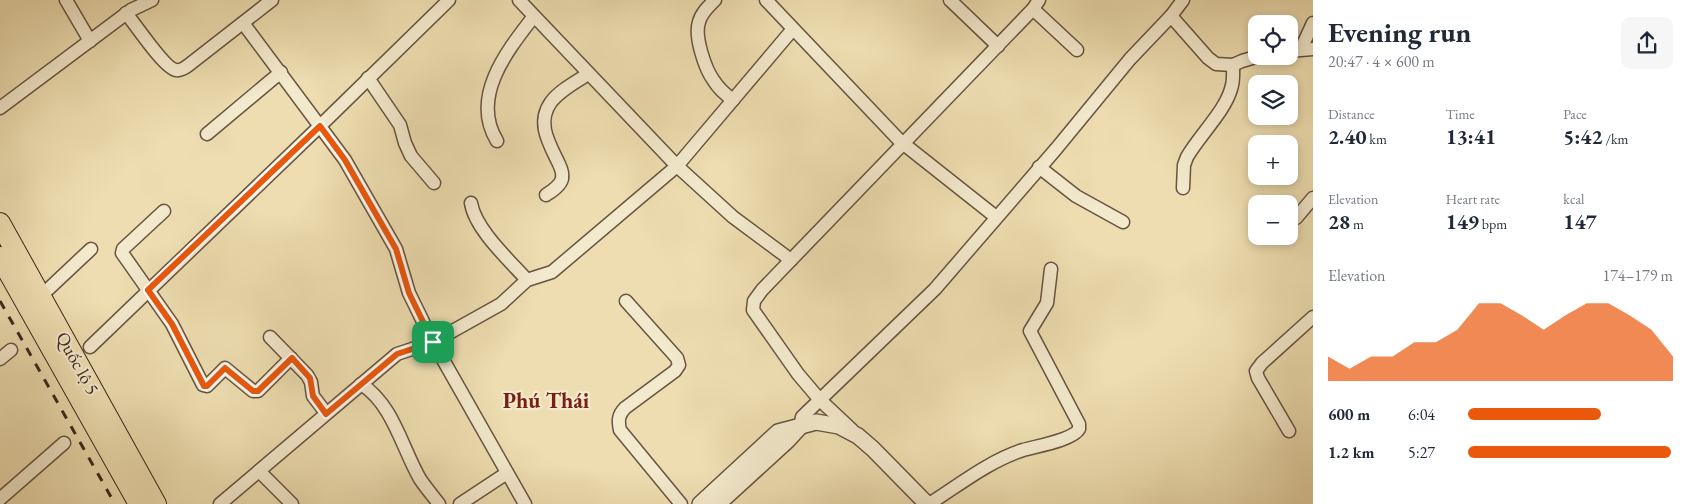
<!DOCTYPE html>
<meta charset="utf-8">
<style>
:root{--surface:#fff;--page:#f6f6f7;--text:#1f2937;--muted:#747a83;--accent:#ea580c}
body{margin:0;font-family:"EB Garamond",serif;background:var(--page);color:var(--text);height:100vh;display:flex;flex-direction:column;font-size:19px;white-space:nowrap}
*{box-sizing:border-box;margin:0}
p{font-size:16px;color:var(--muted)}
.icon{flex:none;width:28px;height:28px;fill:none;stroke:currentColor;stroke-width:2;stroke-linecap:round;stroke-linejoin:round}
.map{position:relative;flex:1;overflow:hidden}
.details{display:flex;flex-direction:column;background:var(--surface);width:375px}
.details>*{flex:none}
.controls{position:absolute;left:1248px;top:15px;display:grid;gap:10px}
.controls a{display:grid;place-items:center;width:50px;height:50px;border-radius:10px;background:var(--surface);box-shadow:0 2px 8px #0003;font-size:25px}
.pin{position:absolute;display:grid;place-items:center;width:42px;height:42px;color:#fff;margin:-21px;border-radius:10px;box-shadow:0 2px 8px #0006}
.round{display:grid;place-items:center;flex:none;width:52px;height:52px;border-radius:10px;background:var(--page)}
.summary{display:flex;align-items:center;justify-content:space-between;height:85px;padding:0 15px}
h1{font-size:28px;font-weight:700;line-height:38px}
.metrics{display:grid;grid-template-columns:repeat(3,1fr);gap:8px;height:85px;padding:5px 15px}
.metrics div{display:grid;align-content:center}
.metrics b{font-size:21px;font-weight:700}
.metrics small{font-size:14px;font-weight:400}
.metrics p{font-size:14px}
.chart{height:140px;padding:10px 15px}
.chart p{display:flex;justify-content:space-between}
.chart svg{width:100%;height:90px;margin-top:5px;fill:var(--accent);opacity:.7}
ul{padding:0 15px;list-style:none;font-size:16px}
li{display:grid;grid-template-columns:80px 60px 1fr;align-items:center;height:38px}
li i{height:12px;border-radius:6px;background:var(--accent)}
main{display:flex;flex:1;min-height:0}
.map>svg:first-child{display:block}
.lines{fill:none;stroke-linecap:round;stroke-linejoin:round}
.minor-casing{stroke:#675442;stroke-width:15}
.tertiary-casing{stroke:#675442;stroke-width:18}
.trunk-casing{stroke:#3a261d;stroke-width:22}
.minor{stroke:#f3e9cc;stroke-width:12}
.tertiary{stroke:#f3e9cc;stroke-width:15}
.trunk{stroke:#edddb0;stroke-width:20}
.rail{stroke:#3a261d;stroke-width:3;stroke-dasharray:9 9;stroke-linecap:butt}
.route-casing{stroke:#fff;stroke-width:10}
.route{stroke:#ea580c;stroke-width:6}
.labels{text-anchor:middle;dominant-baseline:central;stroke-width:4.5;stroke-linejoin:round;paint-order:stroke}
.street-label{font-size:18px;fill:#3a261d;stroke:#f3e9cc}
.district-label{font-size:22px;font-weight:bold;fill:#7a1f14;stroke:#f3e9cc}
</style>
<main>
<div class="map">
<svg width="1313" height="504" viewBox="0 0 1313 504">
<rect width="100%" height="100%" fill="#edddb0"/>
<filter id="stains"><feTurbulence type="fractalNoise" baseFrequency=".004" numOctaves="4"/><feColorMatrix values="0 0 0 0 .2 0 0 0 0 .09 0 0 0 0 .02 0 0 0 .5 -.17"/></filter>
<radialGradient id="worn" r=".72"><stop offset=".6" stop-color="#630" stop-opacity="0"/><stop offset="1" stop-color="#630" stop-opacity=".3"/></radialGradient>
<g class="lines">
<g class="minor-casing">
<g id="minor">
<polyline points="66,0 90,41"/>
<polyline points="519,0 677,166 733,217 791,260"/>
<path d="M715,0C709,6 701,13 699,22C694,36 705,69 714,81C719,89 726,95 733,100"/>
<polyline points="766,0 900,141 996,217"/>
<polyline points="950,0 998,46"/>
<polyline points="1033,9 1077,50"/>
<path d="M126,13C135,24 165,69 176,70C181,71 186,67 190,64L272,0"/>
<polyline points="1171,16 1208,58 1216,64 1233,65 1242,61 1259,56"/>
<polyline points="243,23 345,160 396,249 409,293 433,342 525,504"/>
<polyline points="1301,49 1313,23"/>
<polyline points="1289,51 1313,49"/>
<polyline points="368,78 400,125 405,143 411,156 434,183"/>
<polyline points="0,108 131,10 152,0"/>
<polyline points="207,134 281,72"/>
<path d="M497,141C470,97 507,51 534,16"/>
<polyline points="1039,167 1076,196 1123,222"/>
<path d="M1183,188L1184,165L1187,157C1199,136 1225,111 1231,89C1234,81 1233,73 1233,65"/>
<path d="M546,195C552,191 560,186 562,179C563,173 561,168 559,164C549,143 536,123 551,102C560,90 576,82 588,74"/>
<path d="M471,203C475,229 509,260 527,280"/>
<polyline points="164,211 123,249 122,253 172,324 203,385 207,386 225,368 253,391 258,391 291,358"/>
<polyline points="1296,218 1313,198"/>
<polyline points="41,296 91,249"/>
<path d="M626,301L677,358L679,365L675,371L625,408C618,415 618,421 620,430L681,504"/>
<polyline points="270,337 307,375 311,382 313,396 326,413"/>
<polyline points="90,347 320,126 449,0"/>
<polyline points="0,359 11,350"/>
<path d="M361,384C393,404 402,448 420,479C426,488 433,496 439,504"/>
<polyline points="800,427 802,417 935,289 1056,149 1130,59 1171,16 1183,0"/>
<polyline points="852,430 820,400 798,374 753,310 754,301 762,290 1033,9 1039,0"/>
<polyline points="1289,431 1258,378 1256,371 1262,363 1313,317"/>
<polyline points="259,471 292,504"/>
<polyline points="0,499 64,443"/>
<polyline points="220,504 397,354 433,342 501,304 527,280 552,272 677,166 793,29"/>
<polyline points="460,504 507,473"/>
<path d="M929,504C959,485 989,461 1023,450C1037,446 1073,440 1079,429V424L1030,331L1047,303L1051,269"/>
</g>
</g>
<g class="tertiary-casing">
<g id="tertiary">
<polyline points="700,504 778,432 816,422 839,426 858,436 873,449 927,504"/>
<polyline points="718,504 788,440 800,427"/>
</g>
</g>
<g class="trunk-casing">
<g id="trunk">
<polyline points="0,223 156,504"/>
<polyline points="0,257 139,504"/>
</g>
</g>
<use href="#minor" class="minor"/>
<use href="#tertiary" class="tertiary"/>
<use href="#trunk" class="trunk"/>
<polyline class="rail" points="0,301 115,504"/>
</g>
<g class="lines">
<g class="route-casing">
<polygon id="route" points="320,126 345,160 396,249 409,293 433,342 397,354 326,414 313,396 310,378 292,358 258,391 253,391 225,368 207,386 204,386 172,324 148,290"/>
</g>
<use href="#route" class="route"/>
</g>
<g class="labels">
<g class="street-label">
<text transform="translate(78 363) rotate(61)">Quốc lộ 5</text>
</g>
<g class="district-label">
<text x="546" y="400">Phú Thái</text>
</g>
</g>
<rect width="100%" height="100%" filter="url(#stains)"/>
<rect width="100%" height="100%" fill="url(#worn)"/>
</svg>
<div class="controls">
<a><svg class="icon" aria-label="locate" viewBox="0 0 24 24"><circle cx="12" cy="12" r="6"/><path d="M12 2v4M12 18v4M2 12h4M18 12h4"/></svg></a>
<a><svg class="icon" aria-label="layers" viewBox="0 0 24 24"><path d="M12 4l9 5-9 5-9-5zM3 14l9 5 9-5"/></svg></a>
<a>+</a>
<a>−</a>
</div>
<div class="pin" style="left:433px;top:342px;background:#1e9e55"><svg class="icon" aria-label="arrive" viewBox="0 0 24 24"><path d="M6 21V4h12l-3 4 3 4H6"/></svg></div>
</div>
<section class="details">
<div class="summary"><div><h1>Evening run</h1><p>20:47 · 4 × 600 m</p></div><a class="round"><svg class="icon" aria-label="share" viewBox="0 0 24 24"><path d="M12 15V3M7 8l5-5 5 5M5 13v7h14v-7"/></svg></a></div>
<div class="metrics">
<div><p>Distance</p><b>2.40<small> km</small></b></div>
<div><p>Time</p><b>13:41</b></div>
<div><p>Pace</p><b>5:42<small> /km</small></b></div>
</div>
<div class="metrics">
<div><p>Elevation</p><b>28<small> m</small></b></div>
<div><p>Heart rate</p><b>149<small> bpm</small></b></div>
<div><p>kcal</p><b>147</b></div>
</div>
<div class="chart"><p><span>Elevation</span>174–179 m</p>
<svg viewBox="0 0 160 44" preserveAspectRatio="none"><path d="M0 44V32L10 38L20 32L30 32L40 25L50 25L60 19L70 6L80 6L90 12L100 19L110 12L120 6L130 6L140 12L150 19L160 32V44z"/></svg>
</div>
<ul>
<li><b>600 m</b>6:04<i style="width:65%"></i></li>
<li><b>1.2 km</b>5:27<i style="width:99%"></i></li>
</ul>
</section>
</main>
